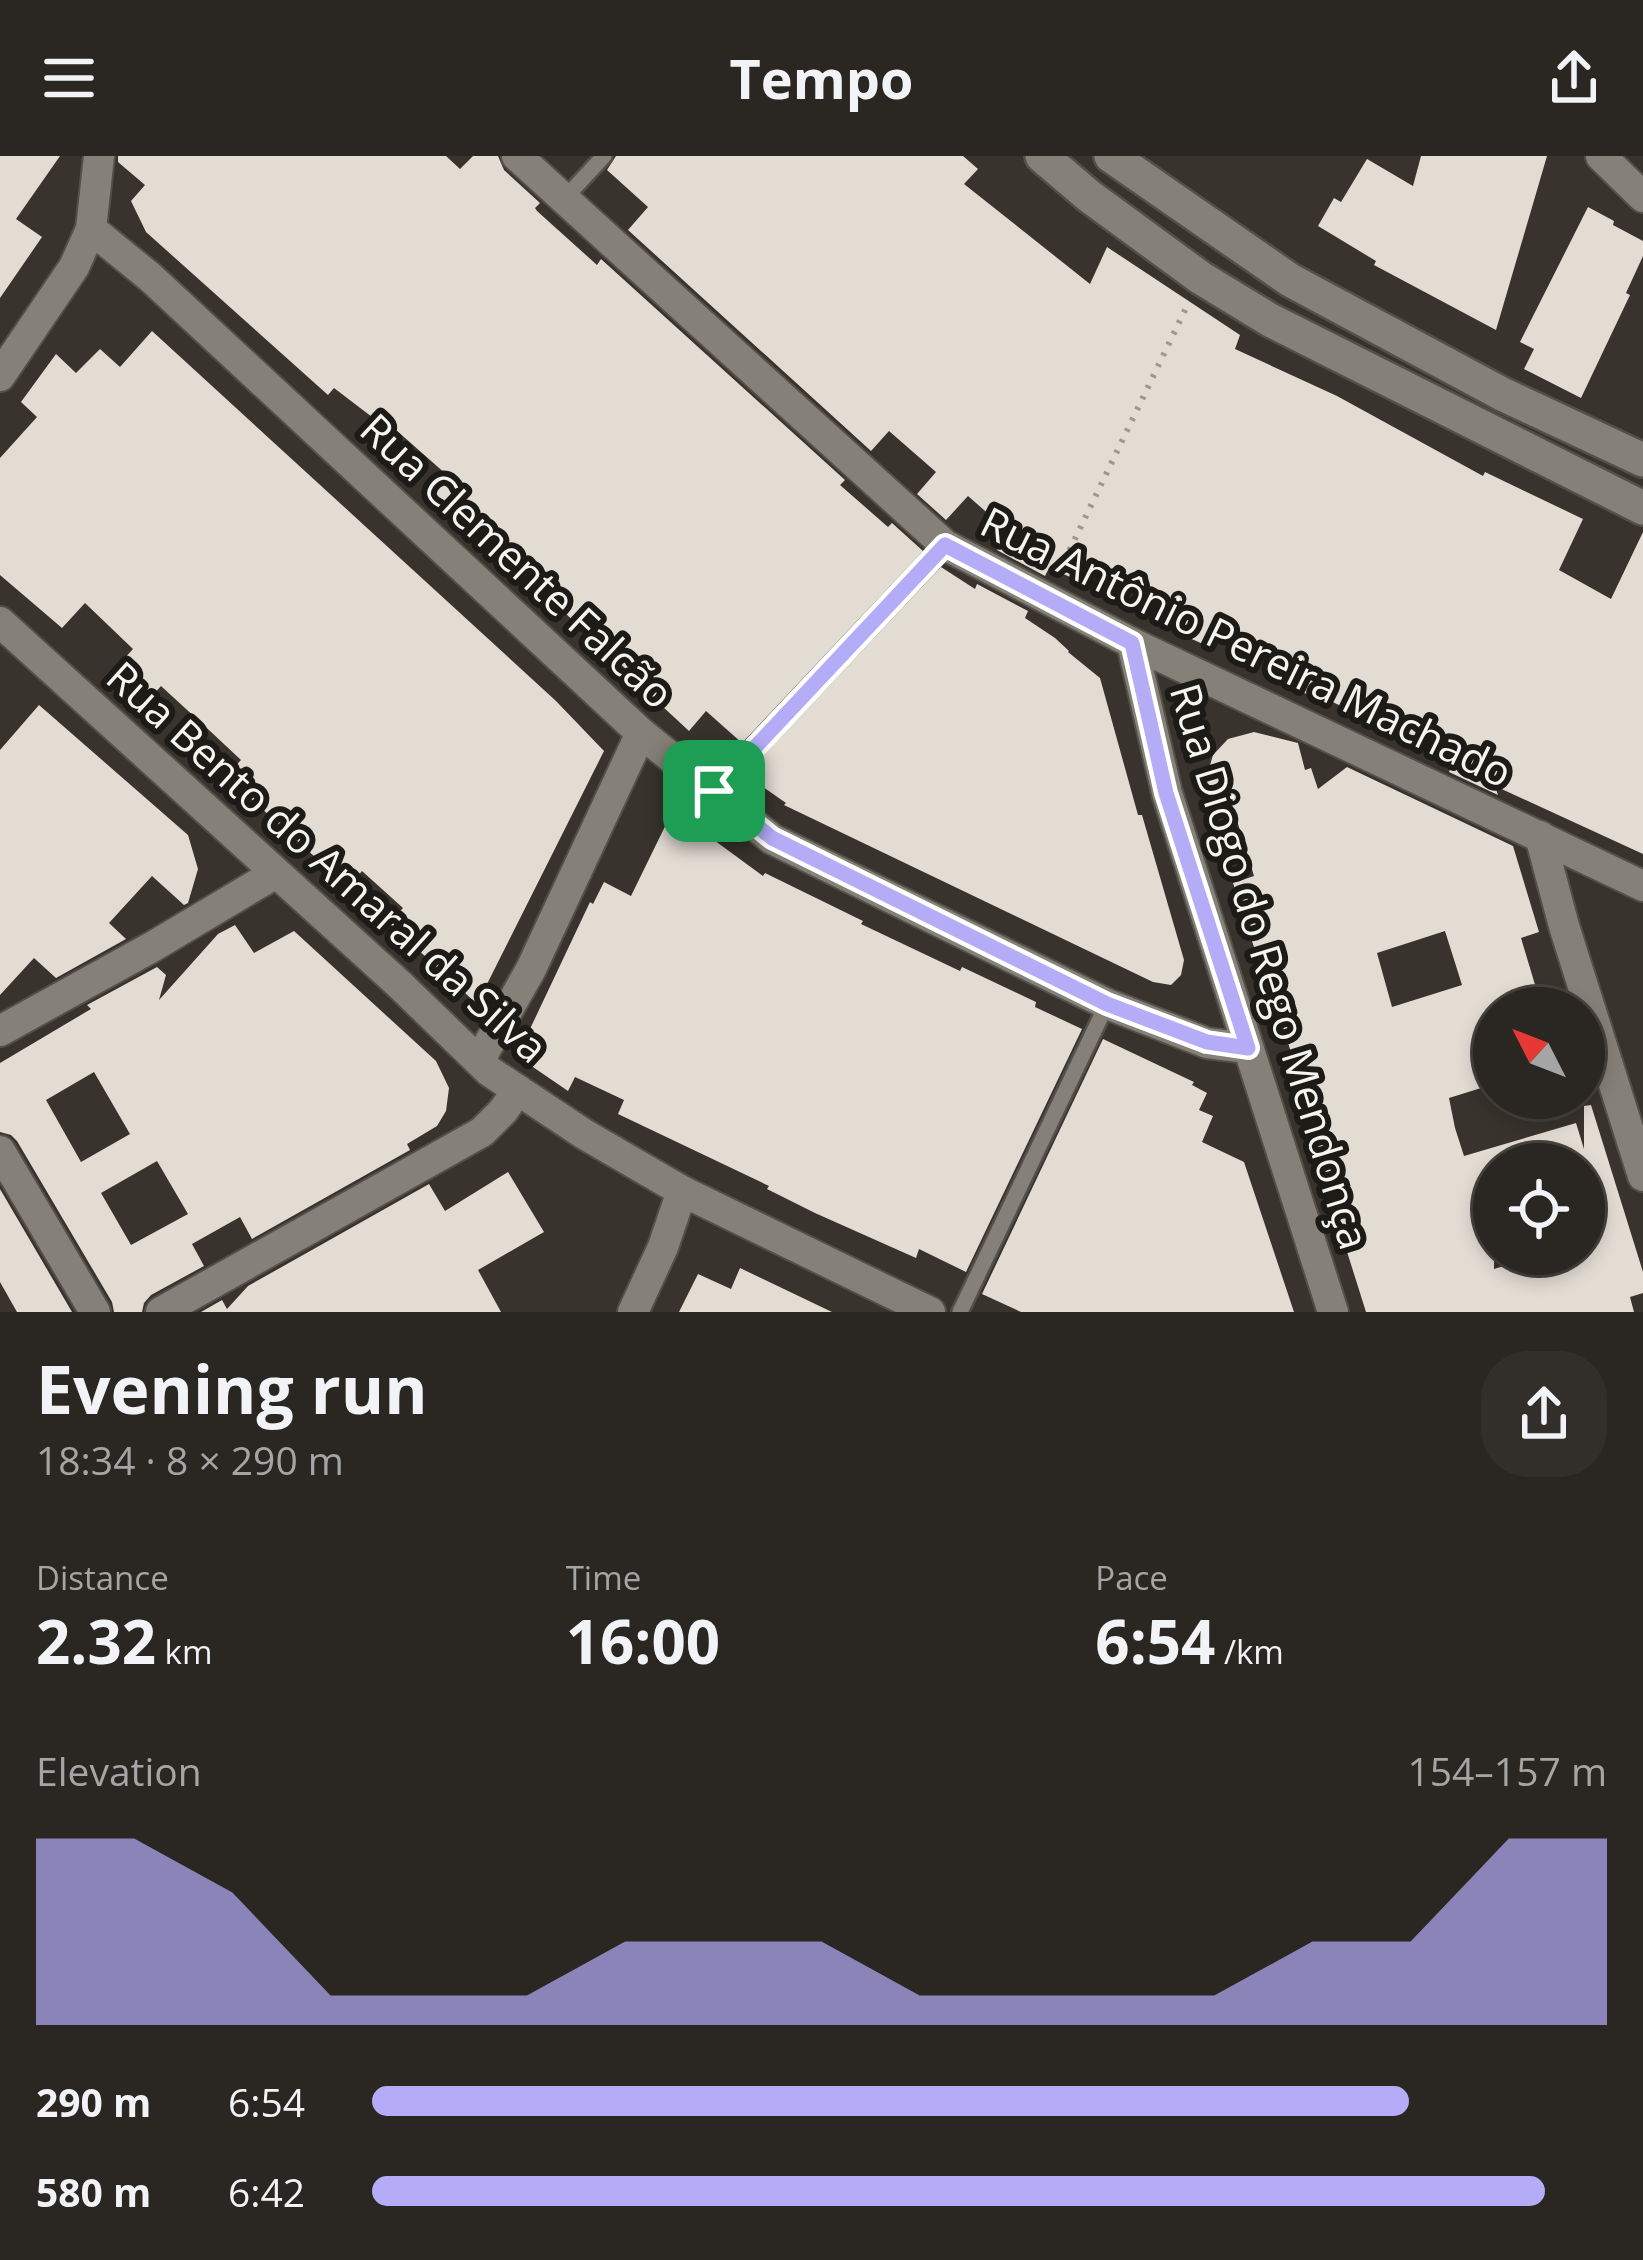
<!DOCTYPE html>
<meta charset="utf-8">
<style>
:root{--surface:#2a2621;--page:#322e2a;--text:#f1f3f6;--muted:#a5a5a5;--line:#46433f;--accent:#b5acf8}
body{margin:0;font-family:"Open Sans",sans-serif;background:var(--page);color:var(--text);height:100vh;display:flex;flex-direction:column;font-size:45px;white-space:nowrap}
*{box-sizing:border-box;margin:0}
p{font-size:39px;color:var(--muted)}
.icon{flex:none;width:66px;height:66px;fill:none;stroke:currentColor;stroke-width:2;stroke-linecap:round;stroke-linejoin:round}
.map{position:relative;height:1156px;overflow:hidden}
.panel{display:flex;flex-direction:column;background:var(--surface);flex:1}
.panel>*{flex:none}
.needle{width:78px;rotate:312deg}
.tools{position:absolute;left:1473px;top:831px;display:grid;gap:24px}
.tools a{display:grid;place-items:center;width:132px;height:132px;border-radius:50%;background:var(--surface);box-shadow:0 6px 18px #0003,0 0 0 3px var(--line);font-size:60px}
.pin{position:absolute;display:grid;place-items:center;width:102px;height:102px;color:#fff;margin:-51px;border-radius:24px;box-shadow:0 6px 18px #0006}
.round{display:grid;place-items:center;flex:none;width:126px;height:126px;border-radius:48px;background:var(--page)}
.headline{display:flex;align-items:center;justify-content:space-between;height:204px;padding:0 36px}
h1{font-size:66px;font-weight:700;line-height:90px}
.figures{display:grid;grid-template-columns:repeat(3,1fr);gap:18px;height:204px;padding:12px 36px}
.figures div{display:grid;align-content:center}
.figures b{font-size:60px;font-weight:700}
.figures small{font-size:33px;font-weight:400}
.figures p{font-size:33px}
.chart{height:336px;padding:24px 36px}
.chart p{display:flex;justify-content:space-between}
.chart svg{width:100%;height:216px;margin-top:12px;fill:var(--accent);opacity:.7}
ul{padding:0 36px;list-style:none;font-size:39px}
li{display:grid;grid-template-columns:192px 144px 1fr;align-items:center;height:90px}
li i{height:30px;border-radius:15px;background:var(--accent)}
header{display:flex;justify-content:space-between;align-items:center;height:156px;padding:0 36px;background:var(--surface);font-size:54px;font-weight:700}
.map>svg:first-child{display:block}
.building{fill:#e2dcd3;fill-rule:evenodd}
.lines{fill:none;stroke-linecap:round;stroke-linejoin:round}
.service-casing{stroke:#534f49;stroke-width:20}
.minor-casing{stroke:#534f49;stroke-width:34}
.secondary-casing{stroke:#534f49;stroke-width:38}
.path{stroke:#9b9791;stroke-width:6;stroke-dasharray:3 9;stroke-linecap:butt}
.service{stroke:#858078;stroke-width:15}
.minor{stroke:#858078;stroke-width:30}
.secondary{stroke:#858078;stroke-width:33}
.route-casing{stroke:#fff;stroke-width:24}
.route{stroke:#b5acf8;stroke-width:15}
.labels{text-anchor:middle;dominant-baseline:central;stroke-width:12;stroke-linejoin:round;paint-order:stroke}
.street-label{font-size:42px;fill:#f6f4ef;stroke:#1d1b18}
</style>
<header><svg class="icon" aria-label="menu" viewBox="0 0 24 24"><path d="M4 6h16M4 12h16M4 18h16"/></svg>Tempo<svg class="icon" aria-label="share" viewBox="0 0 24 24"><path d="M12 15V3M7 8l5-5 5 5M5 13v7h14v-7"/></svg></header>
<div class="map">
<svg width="1643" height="1156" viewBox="0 0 1643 1156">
<rect width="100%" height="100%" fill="#38332c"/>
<g class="building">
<polygon points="0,0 60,0 16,63 42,81 0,142"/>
<polygon points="118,0 446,0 460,13 473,0 498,0 504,14 540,47 535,52 537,55 597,109 601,103 845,324 840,329 888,371 892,367 923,395 742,587 706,555 689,575 648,537 650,535 432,335 447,319 396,274 393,277 334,232 328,239 146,76 131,45 145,29 118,6"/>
<polygon points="616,0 963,0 978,13 964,28 1090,128 1107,91 1240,179 1235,193 1337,240 1483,320 1485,316 1583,363 1559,414 1611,443 1643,376 1643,698 1495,630 1498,639 1449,616 1452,609 1389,578 1393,575 1316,538 1315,542 1265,518 1276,501 1213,470 1203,488 1176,476 1187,457 1125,426 1118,441 1049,412 1045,420 997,394 1008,375 968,340 946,364 917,338 936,316 889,275 871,295 628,74 648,51 607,14"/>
<polygon points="1421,0 1547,0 1496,174 1374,109 1376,105 1318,70 1334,42 1341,46 1367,3 1413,30"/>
<polygon points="1588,51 1614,65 1613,69 1643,85 1643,100 1626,137 1630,139 1581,242 1524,213 1534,193 1520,186"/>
<polygon points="152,175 556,545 604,595 477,848 389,767 403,752 362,715 348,731 226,620 241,604 210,575 161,530 146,547 112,516 133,493 85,447 62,472 0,419 0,302 37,261 21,246 56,198 76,217 100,193 120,211"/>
<polygon points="941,411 975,433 977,428 1028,455 1025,462 1055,482 1069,495 1068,496 1100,522 1138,659 1142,659 1184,804 1181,819 1171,829 1153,826 784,649 786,647 750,622 764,607 760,603"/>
<polygon points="39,549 188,679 198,713 188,747 184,749 152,720 109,767 126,783 56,822 34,802 0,839 0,594"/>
<path d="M1254,576L1298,587L1305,614L1311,612L1318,633L1347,611L1513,690L1539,776L1521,782L1542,852H1494V928L1449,942L1455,972L1464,1000L1576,967L1584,993V950L1591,949L1643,1116V1137L1630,1141L1634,1156H1366L1297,937L1303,935L1276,848L1273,849L1233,727L1254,720L1227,632L1201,640L1213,599L1228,583ZM1445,775L1462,829L1392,851L1377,797ZM1494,1008H1584V1098H1542L1494,1113Z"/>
<polygon points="673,654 763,720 765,717 863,765 861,768 960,815 962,811 1036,846 1035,851 1082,873 966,1116 919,1093 916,1102 815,1057 767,1033 769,1030 618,958 624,944 575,921 568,935 530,909 521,892 590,746 593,748 604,726 631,740"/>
<path d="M235,769L254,797L294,775L436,905L449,932L446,955L437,970L407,988L410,994L252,1083L240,1061L192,1088L204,1110L151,1139L144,1147L142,1156H114L112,1146L17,985L11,979L0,976V907L91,853L87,849L157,811L166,819L159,844L218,778ZM94,916L130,978L81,1006L46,944ZM157,1005L188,1058L131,1089L101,1037Z"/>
<polygon points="1103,883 1194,926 1192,929 1207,937 1199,954 1213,960 1202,986 1244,1006 1294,1156 1021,1156 982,1138"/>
<polygon points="508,1016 544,1076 478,1114 501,1156 201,1156 222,1144 227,1153 248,1130 429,1028 445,1055"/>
<polygon points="0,1033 72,1156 17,1156 0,1126"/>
<polygon points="740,1112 832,1156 679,1156 698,1118 731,1133"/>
</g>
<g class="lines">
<g class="service-casing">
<g id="service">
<polyline points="565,42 604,0"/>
<polyline points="714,635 945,389"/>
<polyline points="960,1156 1107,848"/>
</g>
</g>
<g class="minor-casing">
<g id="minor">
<polyline points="517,0 945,389 1132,487 1643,730"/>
<polyline points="1601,0 1643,41"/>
<polyline points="91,73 150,121 641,577 772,683 1107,848 1207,887 1248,892"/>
<polyline points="0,220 74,111 91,73 99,0"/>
<polyline points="0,466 399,828 489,915 584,978 682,1035 930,1156"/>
<polyline points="1132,487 1167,637 1333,1156"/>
<polyline points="1540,680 1564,770 1643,1020"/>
<polyline points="0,875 152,791 276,717"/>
<polyline points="479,905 531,813 641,577"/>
<polyline points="0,995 95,1156"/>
<polyline points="161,1156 482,976 503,955 518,934"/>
<polyline points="633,1156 663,1091 682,1035"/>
</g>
</g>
<g class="secondary-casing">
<g id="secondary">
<polyline points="1042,0 1089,40 1201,122 1270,164 1643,352"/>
<polyline points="1111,0 1290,124 1502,238 1643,304"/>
</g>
</g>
<polyline class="path" points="1059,416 1186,152"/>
<use href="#service" class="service"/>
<use href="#minor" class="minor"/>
<use href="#secondary" class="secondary"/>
</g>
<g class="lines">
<g class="route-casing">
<polygon id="route" points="945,389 1132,487 1166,637 1248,892 1207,886 1107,848 772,682 714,635"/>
</g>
<use href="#route" class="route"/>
</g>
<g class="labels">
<g class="street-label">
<text transform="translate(518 404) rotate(43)">Rua Clemente Falcão</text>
<text transform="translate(1247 490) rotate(26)">Rua Antônio Pereira Machado</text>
<text transform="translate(328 705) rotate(42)">Rua Bento do Amaral da Silva</text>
<text transform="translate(1271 810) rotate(73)">Rua Diogo do Rego Mendonça</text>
</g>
</g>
</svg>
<div class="tools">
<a><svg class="needle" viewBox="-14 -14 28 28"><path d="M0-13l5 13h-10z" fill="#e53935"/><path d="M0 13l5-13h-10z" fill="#a5a5a5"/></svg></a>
<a><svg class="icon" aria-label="locate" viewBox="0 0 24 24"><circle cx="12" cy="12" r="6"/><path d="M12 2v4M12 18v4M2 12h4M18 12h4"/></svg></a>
</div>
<div class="pin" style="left:714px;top:635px;background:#1e9e55"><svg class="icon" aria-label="arrive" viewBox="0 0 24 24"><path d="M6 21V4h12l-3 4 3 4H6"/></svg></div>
</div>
<section class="panel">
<div class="headline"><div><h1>Evening run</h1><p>18:34 · 8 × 290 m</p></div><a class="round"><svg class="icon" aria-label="share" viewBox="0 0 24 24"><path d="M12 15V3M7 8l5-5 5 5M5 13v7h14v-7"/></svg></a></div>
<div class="figures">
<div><p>Distance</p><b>2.32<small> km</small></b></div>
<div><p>Time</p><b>16:00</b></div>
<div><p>Pace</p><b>6:54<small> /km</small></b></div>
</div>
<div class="chart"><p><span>Elevation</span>154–157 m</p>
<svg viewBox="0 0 160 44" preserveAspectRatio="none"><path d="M0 44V6L10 6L20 17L30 38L40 38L50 38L60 27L70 27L80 27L90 38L100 38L110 38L120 38L130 27L140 27L150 6L160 6V44z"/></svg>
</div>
<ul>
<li><b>290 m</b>6:54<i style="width:84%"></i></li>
<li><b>580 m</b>6:42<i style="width:95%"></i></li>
</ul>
</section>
